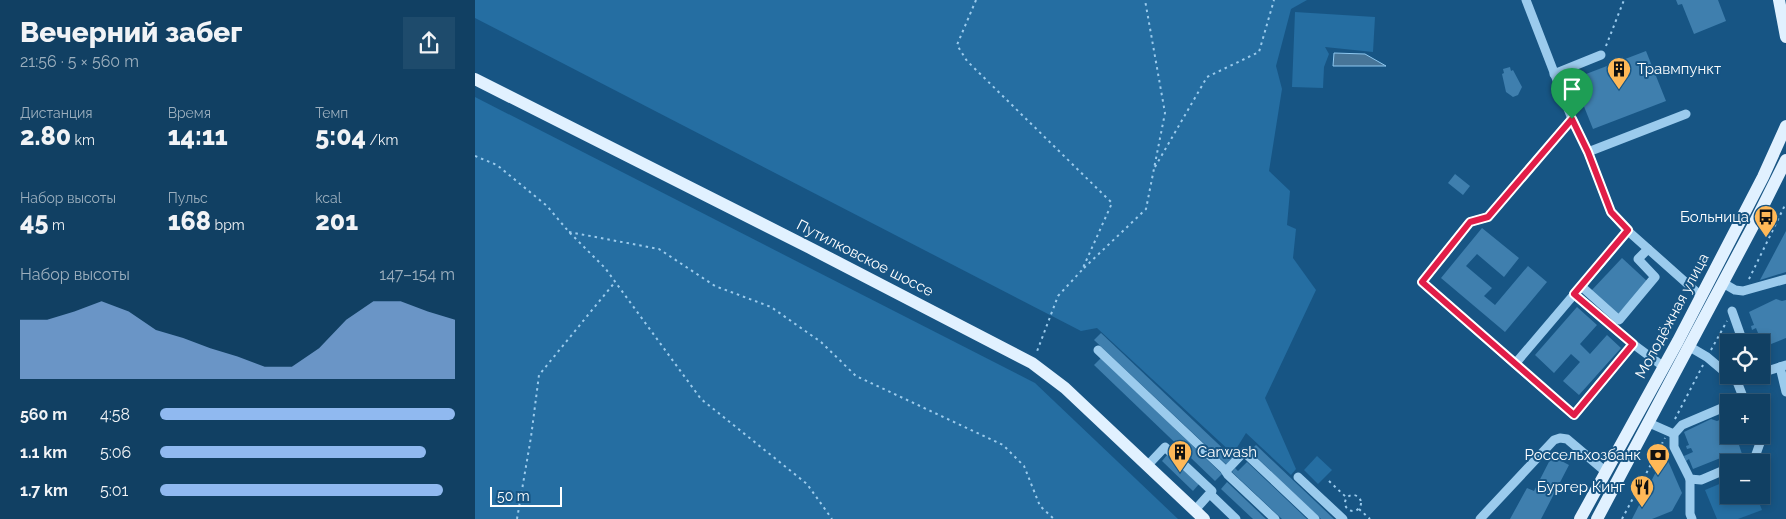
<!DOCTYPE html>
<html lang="ru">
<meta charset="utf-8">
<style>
:root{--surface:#114063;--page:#1e4b6c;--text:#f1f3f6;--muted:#9cafbe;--line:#305978;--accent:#90b9f0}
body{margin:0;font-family:Raleway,sans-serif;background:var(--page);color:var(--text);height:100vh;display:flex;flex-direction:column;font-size:19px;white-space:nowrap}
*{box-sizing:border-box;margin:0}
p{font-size:16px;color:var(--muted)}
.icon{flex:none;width:28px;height:28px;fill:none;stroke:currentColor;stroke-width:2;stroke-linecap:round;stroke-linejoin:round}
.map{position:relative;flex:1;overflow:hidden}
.sheet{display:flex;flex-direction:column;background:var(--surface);width:475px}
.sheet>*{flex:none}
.tools{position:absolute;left:1245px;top:334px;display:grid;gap:10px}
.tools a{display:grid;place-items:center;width:50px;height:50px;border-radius:0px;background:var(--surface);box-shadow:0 2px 8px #0003,0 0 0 1px var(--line);font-size:25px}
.scale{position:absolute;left:15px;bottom:12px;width:72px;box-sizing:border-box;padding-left:5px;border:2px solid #fff;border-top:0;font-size:14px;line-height:18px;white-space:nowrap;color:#fff;-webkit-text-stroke:4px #175584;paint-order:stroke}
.pin{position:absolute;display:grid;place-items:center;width:42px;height:42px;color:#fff;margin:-51px -21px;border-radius:50% 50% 50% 0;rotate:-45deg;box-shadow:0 0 5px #0007}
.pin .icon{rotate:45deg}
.round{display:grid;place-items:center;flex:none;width:52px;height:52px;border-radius:0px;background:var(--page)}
.overview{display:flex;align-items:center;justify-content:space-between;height:85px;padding:0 20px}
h1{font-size:28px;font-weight:800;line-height:38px}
.figures{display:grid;grid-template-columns:repeat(3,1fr);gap:8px;height:85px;padding:5px 20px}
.figures div{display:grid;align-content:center}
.figures b{font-size:25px;font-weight:800}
.figures small{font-size:14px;font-weight:400}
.figures p{font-size:14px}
.chart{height:140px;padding:10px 20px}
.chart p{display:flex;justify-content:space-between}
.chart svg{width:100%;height:90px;margin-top:5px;fill:var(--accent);opacity:.7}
ul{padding:0 20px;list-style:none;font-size:16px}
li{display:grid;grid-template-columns:80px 60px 1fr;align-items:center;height:38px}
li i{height:12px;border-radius:6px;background:var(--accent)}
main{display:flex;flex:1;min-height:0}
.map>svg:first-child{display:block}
.green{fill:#256ea2}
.water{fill:#477598;stroke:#8ec8f0}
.building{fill:#3f7fae}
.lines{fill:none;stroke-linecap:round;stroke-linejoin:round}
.path{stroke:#9bcbed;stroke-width:2;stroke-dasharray:2.5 4;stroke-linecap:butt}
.minor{stroke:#9bcbed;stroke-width:9}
.major{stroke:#e1f1ff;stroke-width:12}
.route-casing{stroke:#fff;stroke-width:10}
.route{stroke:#e11d48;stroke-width:6}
.labels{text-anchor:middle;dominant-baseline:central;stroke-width:4;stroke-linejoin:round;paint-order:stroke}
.poi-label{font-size:15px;fill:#fff;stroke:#175584;text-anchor:end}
.street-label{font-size:15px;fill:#fff;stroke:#175584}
</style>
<main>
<section class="sheet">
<div class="overview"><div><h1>Вечерний забег</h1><p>21:56 · 5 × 560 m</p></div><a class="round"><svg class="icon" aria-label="share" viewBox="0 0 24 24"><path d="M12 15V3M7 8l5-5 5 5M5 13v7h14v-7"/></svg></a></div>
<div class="figures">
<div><p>Дистанция</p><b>2.80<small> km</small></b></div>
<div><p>Время</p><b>14:11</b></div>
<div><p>Темп</p><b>5:04<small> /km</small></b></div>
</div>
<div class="figures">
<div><p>Набор высоты</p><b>45<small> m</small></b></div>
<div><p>Пульс</p><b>168<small> bpm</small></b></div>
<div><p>kcal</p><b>201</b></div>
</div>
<div class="chart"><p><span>Набор высоты</span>147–154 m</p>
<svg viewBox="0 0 160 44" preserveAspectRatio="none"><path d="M0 44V15L10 15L20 11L30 6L40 11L50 20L60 24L70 29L80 33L90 38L100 38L110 29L120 15L130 6L140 6L150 11L160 15V44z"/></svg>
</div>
<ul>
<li><b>560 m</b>4:58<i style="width:100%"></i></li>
<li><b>1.1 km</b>5:06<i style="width:90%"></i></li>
<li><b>1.7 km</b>5:01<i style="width:96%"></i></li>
</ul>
</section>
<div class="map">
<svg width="1311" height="519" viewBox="0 0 1311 519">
<rect width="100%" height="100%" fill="#175584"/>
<g class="green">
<polygon points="0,0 832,0 816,9 801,66 807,89 794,171 815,191 812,225 821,229 818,258 841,290 790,398 821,469 816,475 771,433 758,454 622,328 606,331 0,18"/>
<polygon points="820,12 900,17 898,52 850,47 854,54 849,67 848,88 817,87"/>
<polygon points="0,97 560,383 703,519 0,519"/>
<polygon points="842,456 857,470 843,484 829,470"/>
<polygon points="1254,480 1254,495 1281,495 1287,510 1263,519 1242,519 1230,490"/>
</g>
<polygon class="water" points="859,53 890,54 911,66 858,66"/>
<g class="building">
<polygon points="1201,0 1243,0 1251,21 1219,34 1207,4 1203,5"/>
<polygon points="1171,51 1191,101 1118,129 1098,79"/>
<polygon points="1035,67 1036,71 1038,70 1047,87 1043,95 1038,97 1031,92 1027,74 1029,73 1028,69"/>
<polygon points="980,174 995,186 988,195 973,183"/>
<polygon points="1007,228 1044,258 1029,277 1002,254 991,266 1017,288 1009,296 1020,305 1053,266 1072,282 1030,332 966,278"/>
<polygon points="1311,231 1311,272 1285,280"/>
<polygon points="1147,258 1173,282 1142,315 1116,291"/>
<polygon points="1301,299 1307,301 1311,300 1311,338 1286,348 1286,342 1281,342 1280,340 1276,341 1274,336 1283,333 1281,328 1277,330 1276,326 1279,325 1274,312"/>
<polygon points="1102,307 1122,325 1105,344 1115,354 1132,335 1146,348 1104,395 1088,381 1105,362 1096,354 1079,373 1060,355"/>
<polygon points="626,333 759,459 753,466 619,340"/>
<polygon points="626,358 747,474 740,481 619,365"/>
<polygon points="1254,416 1254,435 1269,435 1271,438 1263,442 1267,454 1255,459 1253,455 1218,469 1214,459 1211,461 1209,456 1218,452 1216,448 1212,449 1211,446 1214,445 1209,432 1236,419 1242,421"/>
<polygon points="781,445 859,519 846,519 775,451"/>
<polygon points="1190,454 1207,493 1197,511 1177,519 1157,519"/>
<polygon points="692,455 724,484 718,491 687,461"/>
<polygon points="1077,456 1094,465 1066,519 1035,519 1052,488 1059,491"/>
<polygon points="772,462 832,519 807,519 757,472 760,468 763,471"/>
<polygon points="752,482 791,519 778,519 746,489"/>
</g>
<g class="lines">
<g class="path">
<polyline points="501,0 482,45 492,61 637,203 607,270 583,296 561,354"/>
<polyline points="1131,46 1149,0"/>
<polyline points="0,156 22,165 72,206 94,232 130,268 226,399 332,484 357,519"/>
<polyline points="680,167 732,77 784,52 799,0"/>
<polyline points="94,232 184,249 240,286 296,307 346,342 381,376 528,445 549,466 565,506 579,519"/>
<polyline points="609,268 671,209 690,113 670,0"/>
<polyline points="1274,279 1311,203"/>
<polyline points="1236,350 1252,321"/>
<polyline points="1200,419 1228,365"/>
<polyline points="854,481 872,498"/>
<circle cx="878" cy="503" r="8"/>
<polyline points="884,509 895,519"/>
<polyline points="42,519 56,437 64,375 140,282"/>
<polyline points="1147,519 1190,438"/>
</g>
<g class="minor">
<polyline points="1051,0 1097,119 1113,152"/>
<polyline points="1079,74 1126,55"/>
<polyline points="1211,114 1113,152 1136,212 1153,231 1226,296"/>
<polyline points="1097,119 1013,217 995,222 947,282 1040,364 1153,231"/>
<polyline points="1248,283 1260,290 1268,291 1311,279"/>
<polyline points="1106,286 1144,320 1180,277 1163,259 1173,249"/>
<polyline points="1099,294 1158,344"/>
<polyline points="1257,311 1268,342"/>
<polyline points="1215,347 1232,357 1257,378 1267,380 1282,375"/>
<polyline points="623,350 749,469 753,475 800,519"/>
<polyline points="1040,364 1099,415 1158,344 1189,367"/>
<polyline points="1305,367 1311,392"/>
<polyline points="1286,373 1311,365"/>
<polyline points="1261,379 1270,402"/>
<polyline points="1254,405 1207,425 1199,434 1199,447 1215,479 1226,480 1254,468"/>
<polyline points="1174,423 1199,434"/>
<polyline points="1268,462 1280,457 1285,443 1282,435"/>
<polyline points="672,466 690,447 737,491 720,510"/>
<polyline points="751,471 769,452 840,519"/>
<polyline points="823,477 868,519"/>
<polyline points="1215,479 1215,514 1217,519"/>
<polyline points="735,494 761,519"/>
<polyline points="1005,519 1079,440 1085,438 1092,439 1131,472"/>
</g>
<g class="major">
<polyline points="1304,0 1311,37"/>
<polyline points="0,79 335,248 557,363 590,388 729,519"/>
<polyline points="1105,519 1203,341 1288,177 1311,126"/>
<polyline points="1122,519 1278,226 1311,160"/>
</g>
</g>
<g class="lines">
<g class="route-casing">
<polygon id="route" points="1097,119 1113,152 1136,212 1153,230 1099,294 1158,344 1099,415 947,282 995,222 1013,217"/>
</g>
<use href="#route" class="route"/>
</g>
<defs>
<g id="building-pin" transform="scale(1.25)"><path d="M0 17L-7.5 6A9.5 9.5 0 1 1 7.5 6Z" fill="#ffb857" stroke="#175584"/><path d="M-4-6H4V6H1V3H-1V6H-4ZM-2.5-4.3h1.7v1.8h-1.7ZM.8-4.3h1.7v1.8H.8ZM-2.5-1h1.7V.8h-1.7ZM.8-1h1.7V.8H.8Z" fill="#111"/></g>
<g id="bus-pin" transform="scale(1.25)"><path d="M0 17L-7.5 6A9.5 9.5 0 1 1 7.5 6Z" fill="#ffb857" stroke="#175584"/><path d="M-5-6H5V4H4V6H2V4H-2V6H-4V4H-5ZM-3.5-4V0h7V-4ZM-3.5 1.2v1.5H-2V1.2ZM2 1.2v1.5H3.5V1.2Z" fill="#111"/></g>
<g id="bank-pin" transform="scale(1.25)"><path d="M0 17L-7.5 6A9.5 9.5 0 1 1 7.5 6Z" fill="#ffb857" stroke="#175584"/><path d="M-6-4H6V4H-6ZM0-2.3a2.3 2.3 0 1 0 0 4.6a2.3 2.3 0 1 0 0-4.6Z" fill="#111"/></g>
<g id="restaurant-pin" transform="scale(1.25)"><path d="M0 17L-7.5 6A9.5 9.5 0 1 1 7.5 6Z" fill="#ffb857" stroke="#175584"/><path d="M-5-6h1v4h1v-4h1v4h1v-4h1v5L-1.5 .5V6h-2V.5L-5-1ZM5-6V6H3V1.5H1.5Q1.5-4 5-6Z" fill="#111"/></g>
</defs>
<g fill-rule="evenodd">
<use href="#building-pin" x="1144" y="69"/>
<use href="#bus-pin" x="1291" y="217"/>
<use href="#building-pin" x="705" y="452"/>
<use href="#bank-pin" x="1183" y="455"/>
<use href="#restaurant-pin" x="1167" y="487"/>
</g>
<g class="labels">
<g class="poi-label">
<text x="1162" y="69" text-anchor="start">Травмпункт</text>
<text x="1274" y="217">Больница</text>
<text x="722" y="452" text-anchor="start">Carwash</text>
<text x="1166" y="455">Россельхозбанк</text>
<text x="1150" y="487">Бургер Кинг</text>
</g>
<g class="street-label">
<text transform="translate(390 258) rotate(27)">Путилковское шоссе</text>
<text transform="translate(1197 316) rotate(-62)">Молодёжная улица</text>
</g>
</g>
</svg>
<div class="tools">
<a><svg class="icon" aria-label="locate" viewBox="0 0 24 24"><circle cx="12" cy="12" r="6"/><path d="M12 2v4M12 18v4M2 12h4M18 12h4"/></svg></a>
<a>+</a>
<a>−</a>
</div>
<div class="scale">50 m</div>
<div class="pin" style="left:1097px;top:119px;background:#1e9e55"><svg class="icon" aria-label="arrive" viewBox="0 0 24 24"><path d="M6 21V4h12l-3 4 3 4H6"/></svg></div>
</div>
</main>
